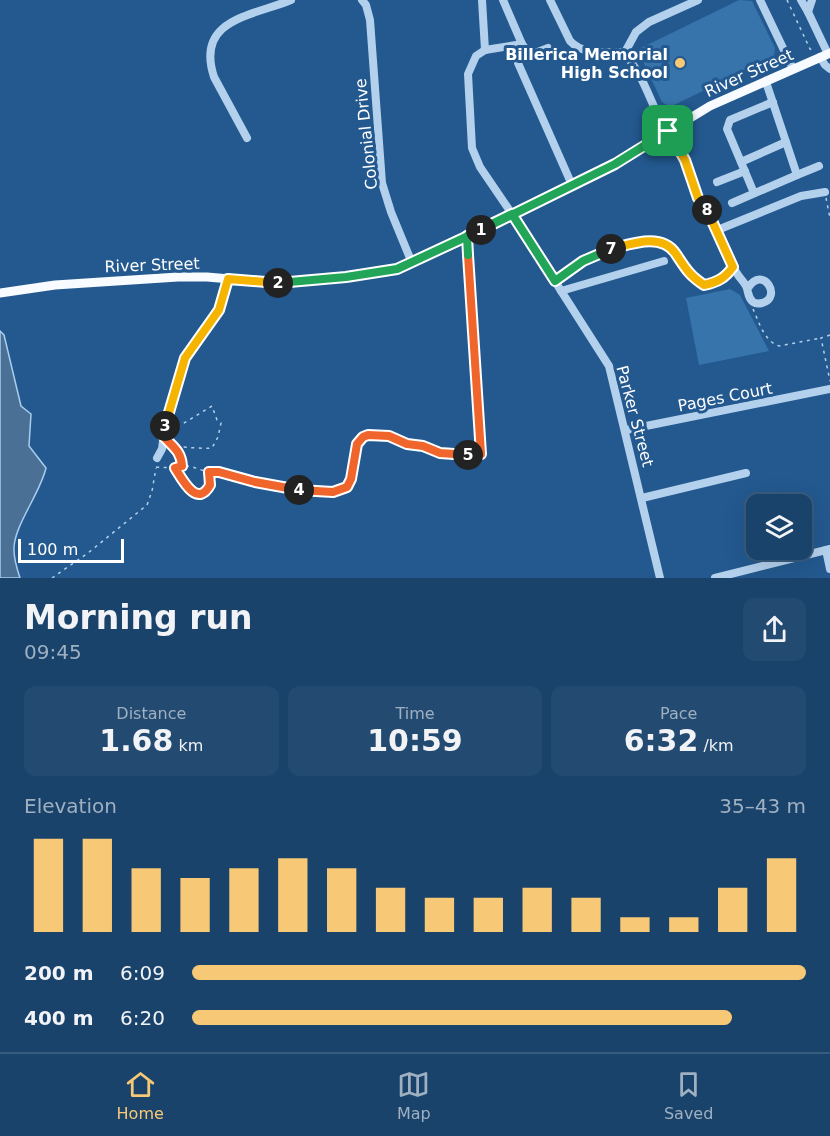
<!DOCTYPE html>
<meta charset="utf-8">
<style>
:root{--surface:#1a436b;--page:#234a71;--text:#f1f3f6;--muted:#9fb0c1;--line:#385c7e;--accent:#f7c976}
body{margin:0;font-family:"DejaVu Sans",sans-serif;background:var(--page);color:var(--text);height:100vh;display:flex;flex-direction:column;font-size:22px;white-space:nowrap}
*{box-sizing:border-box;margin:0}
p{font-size:20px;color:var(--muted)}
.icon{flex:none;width:33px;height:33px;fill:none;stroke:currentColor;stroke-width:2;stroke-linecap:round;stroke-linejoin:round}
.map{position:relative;height:578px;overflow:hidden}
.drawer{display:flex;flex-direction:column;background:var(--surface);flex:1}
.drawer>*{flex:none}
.tools{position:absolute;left:746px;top:494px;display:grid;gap:12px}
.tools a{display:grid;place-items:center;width:66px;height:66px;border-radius:12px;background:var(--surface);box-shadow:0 6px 24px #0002,0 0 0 2px var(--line);font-size:30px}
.scale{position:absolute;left:18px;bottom:15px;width:106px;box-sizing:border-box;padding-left:6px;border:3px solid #fff;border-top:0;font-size:16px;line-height:21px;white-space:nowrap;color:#fff;-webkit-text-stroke:4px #23598f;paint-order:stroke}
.pin{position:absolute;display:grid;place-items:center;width:51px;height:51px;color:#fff;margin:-26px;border-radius:12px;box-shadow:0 3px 9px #0006}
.km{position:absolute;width:30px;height:30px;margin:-15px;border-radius:50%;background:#222;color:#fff;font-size:16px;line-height:30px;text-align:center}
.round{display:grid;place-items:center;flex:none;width:63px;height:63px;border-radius:12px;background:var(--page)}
.overview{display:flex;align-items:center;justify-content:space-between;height:102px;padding:0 24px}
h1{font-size:33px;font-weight:600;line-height:45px}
.stats{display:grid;grid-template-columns:repeat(3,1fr);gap:9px;height:102px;padding:6px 24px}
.stats div{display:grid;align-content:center;border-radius:12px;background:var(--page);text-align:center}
.stats b{font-size:30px;font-weight:600}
.stats small{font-size:16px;font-weight:400}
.stats p{font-size:16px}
.chart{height:168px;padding:12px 24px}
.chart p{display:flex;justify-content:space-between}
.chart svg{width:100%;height:108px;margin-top:6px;stroke:var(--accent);stroke-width:6}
ul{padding:0 24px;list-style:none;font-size:20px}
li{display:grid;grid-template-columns:96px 72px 1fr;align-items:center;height:45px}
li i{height:15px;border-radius:8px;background:var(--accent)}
.tab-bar{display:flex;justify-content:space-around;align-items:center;height:84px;border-top:2px solid var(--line);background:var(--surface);font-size:16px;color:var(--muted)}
.tab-bar a{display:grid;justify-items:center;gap:3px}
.tab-bar .active{color:var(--accent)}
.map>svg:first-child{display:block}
.green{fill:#3774ac}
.water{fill:#4b7096;stroke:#a7cced;stroke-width:1.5}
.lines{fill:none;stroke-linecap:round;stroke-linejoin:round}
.path{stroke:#b3d0ec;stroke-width:1.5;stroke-dasharray:3 4.5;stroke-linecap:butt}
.minor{stroke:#b3d0ec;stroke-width:8}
.major{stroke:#f8fbff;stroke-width:9}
.split-1-casing{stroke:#fff;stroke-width:12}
.split-2-casing{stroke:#fff;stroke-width:12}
.split-3-casing{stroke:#fff;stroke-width:12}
.split-4-casing{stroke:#fff;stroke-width:12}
.split-5-casing{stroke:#fff;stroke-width:12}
.split-6-casing{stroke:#fff;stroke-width:12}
.split-7-casing{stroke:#fff;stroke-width:12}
.split-8-casing{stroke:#fff;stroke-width:12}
.split-9-casing{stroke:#fff;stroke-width:12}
.split-1{stroke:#22a559;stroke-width:8}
.split-2{stroke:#22a559;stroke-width:8}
.split-3{stroke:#f5b400;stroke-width:8}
.split-4{stroke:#f0652b;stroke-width:8}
.split-5{stroke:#f0652b;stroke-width:8}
.split-6{stroke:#f0652b;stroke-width:8}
.split-7{stroke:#22a559;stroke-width:8}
.split-8{stroke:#f5b400;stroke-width:8}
.split-9{stroke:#f5b400;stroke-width:8}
.poi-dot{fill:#f7c976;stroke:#23598f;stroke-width:2}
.labels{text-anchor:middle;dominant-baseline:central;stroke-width:6;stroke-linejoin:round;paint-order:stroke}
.poi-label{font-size:16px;font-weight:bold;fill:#fff;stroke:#23598f;text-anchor:end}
.street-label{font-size:16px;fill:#fff;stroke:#23598f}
</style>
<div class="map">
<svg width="830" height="578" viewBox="0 0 830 578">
<rect width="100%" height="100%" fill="#23598f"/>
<g class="green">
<polygon points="739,0 752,1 775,48 774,56 670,107 662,102 640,55 641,48"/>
<polygon points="730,289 740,295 769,351 699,365 686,298"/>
</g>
<path class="water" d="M0,331L4,335L21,406L31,414L29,446L46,468C40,494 13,527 14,550C14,560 17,569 20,578H0Z"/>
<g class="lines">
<g class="path">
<polyline points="787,0 810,49 815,51"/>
<polyline points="826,198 830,218"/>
<path d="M753,309C759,322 764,341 779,346L821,338"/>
<polyline points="830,335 821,338 830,381"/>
<path d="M171,431L212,406L217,420L221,423L218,437L212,448C209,449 177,447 174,446"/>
<polyline points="171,444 178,450 182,465"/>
<path d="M156,467C166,468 174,467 183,466C192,465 201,471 210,472C212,472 217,471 219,472C228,472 237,477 246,480C267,486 327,501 345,488C360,476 349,449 363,437C390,430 420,450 447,454C458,456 469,455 481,454L467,243"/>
<path d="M175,469C182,479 186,490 198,494L207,490L210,479L209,472"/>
<polyline points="52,578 88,553 147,505 152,491 156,468"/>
</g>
<g class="minor">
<polyline points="362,0 366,5 370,20 382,183 391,212 412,263"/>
<polyline points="482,0 485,50"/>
<polyline points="503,0 522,44 530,55 548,48"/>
<path d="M550,0L570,41C583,55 603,52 620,52C638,61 650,101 660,119C668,134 679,147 686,162C691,173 692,187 698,197C700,201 704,204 706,208C717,230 724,254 738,275C740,278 744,282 746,286C749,292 747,297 753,302C756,304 758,304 762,303C783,298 763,264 748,288"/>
<polyline points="760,0 793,69"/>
<polyline points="801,0 808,12"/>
<polyline points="812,0 808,12 828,54"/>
<polyline points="522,44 485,50 476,56 468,74 472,148 480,167 512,214 609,366 660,578"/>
<polyline points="624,54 636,32 649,22 698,0"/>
<polyline points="820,57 825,65 830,69"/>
<polyline points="518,63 572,185"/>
<path d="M247,138L214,77C195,19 252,16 291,0"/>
<polyline points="741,162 786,142"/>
<polyline points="797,175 819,166"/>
<polyline points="717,182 745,171"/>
<polyline points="754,193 727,129 730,120 773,102"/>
<polyline points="732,203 797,175 766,82"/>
<polyline points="715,231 801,196 825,192"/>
<path d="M555,281C580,263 646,221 674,251C680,257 683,268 689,275C693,279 699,282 704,285C718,282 725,278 733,267"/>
<polyline points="561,291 664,261"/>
<polyline points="626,430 830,389"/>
<polyline points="157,458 162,449 165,425 185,358 219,310 228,279"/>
<polyline points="642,498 746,473"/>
<polyline points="826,550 830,569"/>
<polyline points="715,578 830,549"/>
</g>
<polyline class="major" points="0,293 55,285 178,277 207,277 275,283 346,277 397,269 615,164 710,106 830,53"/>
</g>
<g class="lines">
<g class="split-1-casing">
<polyline id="split-1" points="481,230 615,164 668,131"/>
</g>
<g class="split-2-casing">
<polyline id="split-2" points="278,283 346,277 397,269 481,230"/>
</g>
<g class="split-3-casing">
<polyline id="split-3" points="165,426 185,358 219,310 228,279 278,283"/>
</g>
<g class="split-4-casing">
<path id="split-4" d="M165,426L164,437C173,447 181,451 182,466L175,468C182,479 197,509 210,485L209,472H219L255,482L299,490"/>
</g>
<g class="split-5-casing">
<polyline id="split-5" points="299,490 333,492 347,487 351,479 357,444 363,437 368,435 389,436 407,444 423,446 440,453 468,455"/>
</g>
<g class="split-6-casing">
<polyline id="split-6" points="468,255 481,454 468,455"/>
</g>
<g class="split-7-casing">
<polyline id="split-7" points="468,255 467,236 512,214 555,281 583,261 611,249"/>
</g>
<g class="split-8-casing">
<path id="split-8" d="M611,249C631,244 662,232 676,254C686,269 689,275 704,285C718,282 725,278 733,267L707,210"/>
</g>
<g class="split-9-casing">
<polyline id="split-9" points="668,131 685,160 698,198 707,210"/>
</g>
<use href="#split-1" class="split-1"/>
<use href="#split-2" class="split-2"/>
<use href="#split-3" class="split-3"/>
<use href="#split-4" class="split-4"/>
<use href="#split-5" class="split-5"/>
<use href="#split-6" class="split-6"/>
<use href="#split-7" class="split-7"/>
<use href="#split-8" class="split-8"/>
<use href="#split-9" class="split-9"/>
</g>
<circle class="poi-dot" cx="680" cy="63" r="6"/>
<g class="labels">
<g class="poi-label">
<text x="668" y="54">Billerica Memorial<tspan x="668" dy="18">High School</tspan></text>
</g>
<g class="street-label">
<text transform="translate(749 73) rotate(-24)">River Street</text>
<text transform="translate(366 134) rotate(-96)">Colonial Drive</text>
<text transform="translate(152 265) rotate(-2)">River Street</text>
<text transform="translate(725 397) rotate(-11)">Pages Court</text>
<text transform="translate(635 416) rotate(75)">Parker Street</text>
</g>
</g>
</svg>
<div class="tools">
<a><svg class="icon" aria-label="layers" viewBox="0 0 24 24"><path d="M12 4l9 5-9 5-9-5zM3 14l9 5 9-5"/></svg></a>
</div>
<div class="scale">100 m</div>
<div class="pin" style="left:668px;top:131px;background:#1e9e55"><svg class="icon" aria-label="arrive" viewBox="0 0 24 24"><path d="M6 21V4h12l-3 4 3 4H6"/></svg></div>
<b class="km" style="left:481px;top:230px">1</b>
<b class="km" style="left:278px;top:283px">2</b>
<b class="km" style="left:165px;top:426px">3</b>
<b class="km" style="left:299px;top:490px">4</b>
<b class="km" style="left:468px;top:455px">5</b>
<b class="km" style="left:611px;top:249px">7</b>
<b class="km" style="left:707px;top:210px">8</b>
</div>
<section class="drawer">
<div class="overview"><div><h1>Morning run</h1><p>09:45</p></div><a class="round"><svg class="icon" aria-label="share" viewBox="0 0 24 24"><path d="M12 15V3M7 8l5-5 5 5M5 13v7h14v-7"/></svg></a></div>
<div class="stats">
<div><p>Distance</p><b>1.68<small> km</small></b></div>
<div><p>Time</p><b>10:59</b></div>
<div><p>Pace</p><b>6:32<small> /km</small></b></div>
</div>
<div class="chart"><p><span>Elevation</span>35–43 m</p>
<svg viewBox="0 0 160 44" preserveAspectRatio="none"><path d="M5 44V6M15 44V6M25 44V18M35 44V22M45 44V18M55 44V14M65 44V18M75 44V26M85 44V30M95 44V30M105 44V26M115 44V30M125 44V38M135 44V38M145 44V26M155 44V14"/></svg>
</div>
<ul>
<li><b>200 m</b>6:09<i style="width:100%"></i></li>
<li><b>400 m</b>6:20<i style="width:88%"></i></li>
</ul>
</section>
<nav class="tab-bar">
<a class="active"><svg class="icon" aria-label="home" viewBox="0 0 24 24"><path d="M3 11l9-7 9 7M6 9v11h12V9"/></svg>Home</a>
<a><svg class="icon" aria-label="map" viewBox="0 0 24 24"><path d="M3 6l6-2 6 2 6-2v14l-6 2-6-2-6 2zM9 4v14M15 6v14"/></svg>Map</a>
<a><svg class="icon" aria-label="saved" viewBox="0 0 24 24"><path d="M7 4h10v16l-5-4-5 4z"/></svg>Saved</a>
</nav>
